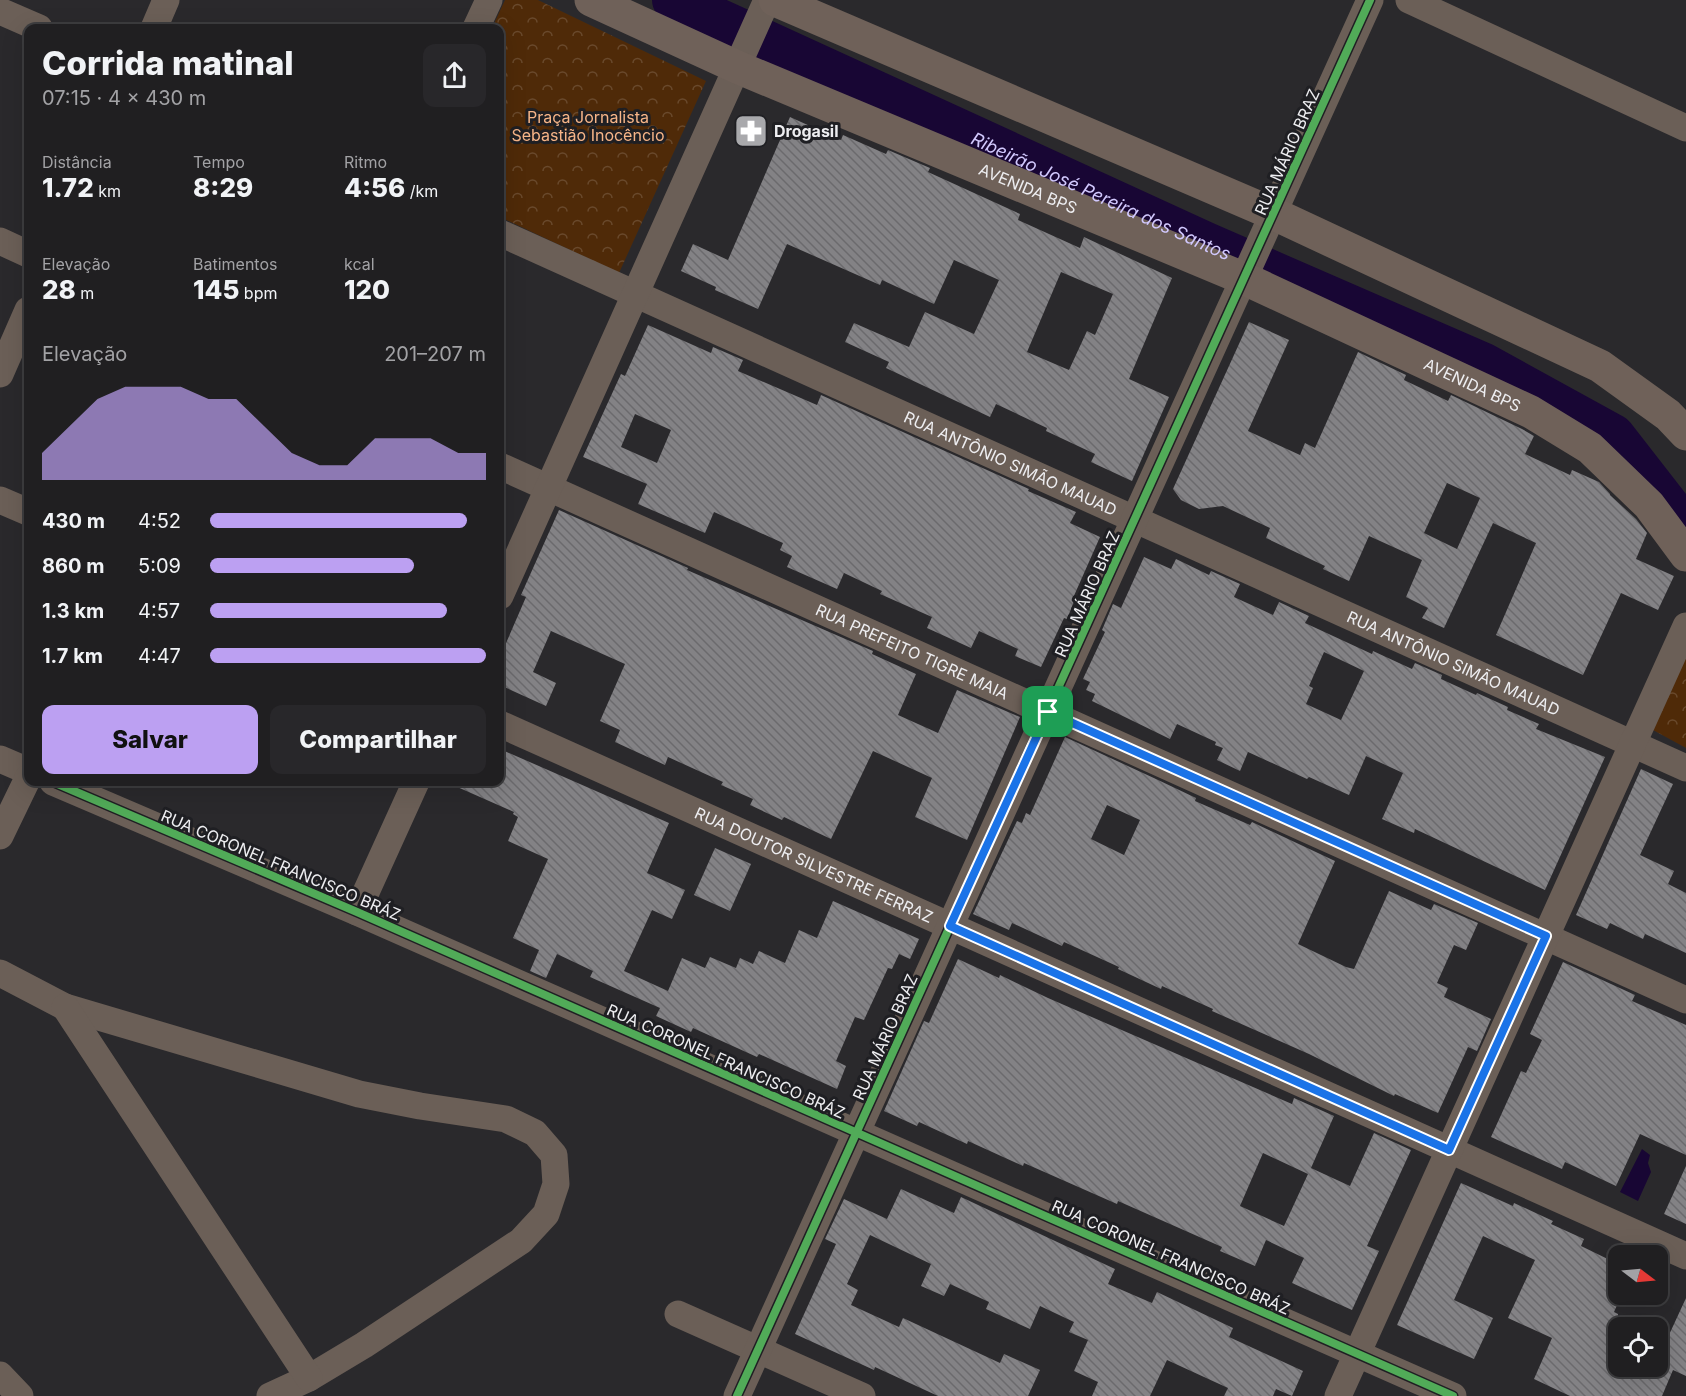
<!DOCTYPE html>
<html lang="pt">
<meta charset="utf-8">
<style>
:root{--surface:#201f21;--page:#28272a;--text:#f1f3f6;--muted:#a2a2a5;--line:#3d3d3f;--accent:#bca0f2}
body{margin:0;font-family:Inter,sans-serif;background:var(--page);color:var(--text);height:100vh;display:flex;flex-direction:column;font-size:22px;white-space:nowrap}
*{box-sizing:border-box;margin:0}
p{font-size:20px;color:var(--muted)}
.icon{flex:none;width:33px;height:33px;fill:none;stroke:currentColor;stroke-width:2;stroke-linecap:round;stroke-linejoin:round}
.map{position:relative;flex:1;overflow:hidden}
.drawer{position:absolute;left:24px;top:24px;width:480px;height:762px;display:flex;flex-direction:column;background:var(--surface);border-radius:12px;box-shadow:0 6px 24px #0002,0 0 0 2px var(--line)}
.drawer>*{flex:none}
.needle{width:39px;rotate:106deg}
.buttons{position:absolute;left:1608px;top:1245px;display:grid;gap:12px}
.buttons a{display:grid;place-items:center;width:60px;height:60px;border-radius:12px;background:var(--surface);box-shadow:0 6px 24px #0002,0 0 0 2px var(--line);font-size:30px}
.pin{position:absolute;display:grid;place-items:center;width:51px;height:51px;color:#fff;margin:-26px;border-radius:12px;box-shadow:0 3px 9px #0006}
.round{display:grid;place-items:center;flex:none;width:63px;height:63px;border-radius:12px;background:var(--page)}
.overview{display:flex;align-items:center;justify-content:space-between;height:102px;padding:0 18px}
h1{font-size:33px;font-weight:800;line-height:45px}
.stats{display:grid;grid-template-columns:repeat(3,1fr);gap:9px;height:102px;padding:6px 18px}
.stats div{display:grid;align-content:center}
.stats b{font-size:26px;font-weight:800}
.stats small{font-size:16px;font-weight:400}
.stats p{font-size:16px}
.chart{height:168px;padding:12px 18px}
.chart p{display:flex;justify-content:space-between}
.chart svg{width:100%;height:108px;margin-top:6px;fill:var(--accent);opacity:.7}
.primary-button{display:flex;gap:12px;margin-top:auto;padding:12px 18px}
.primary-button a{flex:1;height:69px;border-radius:12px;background:var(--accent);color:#111;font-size:24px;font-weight:800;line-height:69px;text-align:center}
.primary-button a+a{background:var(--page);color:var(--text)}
ul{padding:0 18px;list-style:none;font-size:20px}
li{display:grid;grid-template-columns:96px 72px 1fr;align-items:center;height:45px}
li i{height:15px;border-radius:8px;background:var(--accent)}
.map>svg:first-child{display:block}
.park{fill:url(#park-crowns)}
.water{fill:#180634}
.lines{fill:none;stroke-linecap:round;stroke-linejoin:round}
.river{stroke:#180634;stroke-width:44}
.building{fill:url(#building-back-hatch);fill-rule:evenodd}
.minor{stroke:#6b5f57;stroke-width:27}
.secondary{stroke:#6f6159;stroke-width:33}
.cycleway-casing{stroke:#1f1f23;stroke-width:11}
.cycleway{stroke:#51ab58;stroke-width:8}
.route-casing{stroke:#fff;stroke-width:12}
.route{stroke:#1a73e8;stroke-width:8}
.labels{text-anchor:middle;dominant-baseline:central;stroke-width:6;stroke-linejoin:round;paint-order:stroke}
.park-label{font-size:16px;fill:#f7b588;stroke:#1f1f23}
.poi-label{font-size:16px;font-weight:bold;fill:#eeeef1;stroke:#1f1f23;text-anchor:start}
.street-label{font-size:16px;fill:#eeeef1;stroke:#1f1f23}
.water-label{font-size:18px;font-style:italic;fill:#d1c8fd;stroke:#1f1f23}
</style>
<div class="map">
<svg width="1686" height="1396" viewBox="0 0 1686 1396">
<defs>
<pattern id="park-crowns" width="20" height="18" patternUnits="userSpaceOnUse" patternTransform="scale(1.5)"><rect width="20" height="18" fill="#4f2a08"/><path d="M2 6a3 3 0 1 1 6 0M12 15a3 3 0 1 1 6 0" fill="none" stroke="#69492c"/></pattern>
<pattern id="building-back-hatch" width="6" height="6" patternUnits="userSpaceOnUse" patternTransform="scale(1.5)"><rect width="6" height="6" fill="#838285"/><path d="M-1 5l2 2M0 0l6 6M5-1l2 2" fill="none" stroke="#6b6a6d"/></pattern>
</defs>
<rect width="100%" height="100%" fill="#2a292c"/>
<g class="park">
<polygon points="505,0 538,0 706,81 619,273 500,217 500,28 492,28"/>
<polygon points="1686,652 1686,748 1653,730"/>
</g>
<polygon class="water" points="1642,1149 1650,1155 1648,1163 1651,1172 1638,1201 1620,1192"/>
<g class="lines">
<path class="river" id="s1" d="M674,0L1206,244L1484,365L1613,436L1683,526"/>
</g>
<g class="building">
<path d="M790,117L841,140L843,135L886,154L888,150L930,168L928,172L1020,214L1018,220L1080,248L1084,237L1172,278L1129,379L1169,397L1132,481L1091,462L1095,454L1046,431L1047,428L996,404L990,417L886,368L889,362L845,342L854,323L909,347L925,312L974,334L999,280L954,260L934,304L882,280L880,285L787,244L758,309L715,290L716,287L681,271L693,244L728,260ZM1061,272L1113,294L1095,335L1087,331L1069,370L1027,352Z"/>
<path d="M1249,322L1289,340L1248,431L1300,455L1305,443L1315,448L1358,352L1406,375L1404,380L1448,401L1451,395L1522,429L1534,436L1525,454L1570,475L1572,470L1599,482L1610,494V495L1636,519L1647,533L1636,559L1674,576L1658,610L1621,593L1583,675L1496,635L1536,543L1493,523L1444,628L1422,618L1428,608L1406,597L1422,560L1369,536L1349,581L1323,569L1325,566L1266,538L1270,528L1223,506L1199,509L1181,500L1173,489ZM1447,483L1480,498L1457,549L1424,533Z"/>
<path d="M648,325L711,353L713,347L743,360L738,371L817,405L821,395L1029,489L1028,491L1076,512L1070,523L1100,537L1073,598L1075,599L1067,619L1064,618L1041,667L1015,656L1018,649L979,631L971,648L927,628L932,617L880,594L882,591L844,573L837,589L787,567L792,556L780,550L783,543L714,512L705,533L638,504L647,484L583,457L621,374L625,376ZM635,414L671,430L657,463L621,447Z"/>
<polygon points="559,510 688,568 687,570 873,651 872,654 916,674 898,715 938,733 957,690 1020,717 967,840 915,817 932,778 873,751 831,839 784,817 782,820 750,805 753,799 721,785 723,782 668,757 665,765 615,742 620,730 600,721 625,664 551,631 533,672 556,683 546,706 500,685 500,657 526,597 521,595"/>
<path d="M1144,557L1171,569L1176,559L1209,575L1211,571L1240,584L1234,597L1273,615L1279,602L1309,616L1305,623L1372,654L1373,651L1412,669L1415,663L1442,675L1441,679L1476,695L1477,693L1508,707L1507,710L1539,724L1536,729L1605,757L1545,890L1415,829L1414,833L1382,819L1403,773L1366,756L1349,795L1309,777L1307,779L1248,752L1240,771L1217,760L1223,748L1215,745L1216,742L1177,724L1170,739L1092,701L1095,694L1086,690L1090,682L1083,679L1105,632L1102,630L1113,604L1121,608ZM1324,652L1364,671L1341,720L1306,704L1313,688L1309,686Z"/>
<path d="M1065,737L1156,779L1196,798L1195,801L1250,825L1252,822L1335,861L1298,944L1346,967L1354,969L1389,891L1431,910L1434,904L1478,923L1466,950L1454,945L1437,983L1448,988L1444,997L1491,1019L1477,1051L1468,1047L1438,1113L1395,1094L1394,1096L1309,1054L1212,1011L1213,1009L1162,986L1161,989L1118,969L1119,967L1064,942L1062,946L1012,923L1009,930L973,914L1017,821L1022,823L1026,813L1030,815ZM1107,805L1140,820L1124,855L1091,839Z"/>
<polygon points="500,749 669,823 647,873 685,890 672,919 652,910 624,971 668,991 682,958 705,968 710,957 736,968 740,958 753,964 759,951 785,963 799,930 817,938 833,901 919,939 910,959 899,954 892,969 888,968 864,1020 855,1017 836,1061 846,1066 837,1089 759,1054 757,1057 693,1028 691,1032 656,1016 660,1008 590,977 593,971 557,954 546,978 530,971 539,950 513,938 548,859 508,841 518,817 513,814 514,812 446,782 500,782"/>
<polygon points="1641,769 1673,784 1640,855 1674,871 1668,884 1686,893 1686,953 1645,934 1643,939 1610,923 1607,929 1576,915"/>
<polygon points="715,848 751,864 730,911 694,895"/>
<path d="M958,959L999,978L1000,975L1048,998L1292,1104L1294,1098L1334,1116L1311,1168L1350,1186L1374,1133L1411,1150L1367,1246L1379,1251L1352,1310L1292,1283L1304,1258L1266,1240L1255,1266L1220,1251L1222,1247L1118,1201L1117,1204L1024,1163L1023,1166L968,1141L967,1144L919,1122L917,1126L884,1111L924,1021L929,1023ZM1263,1153L1308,1174L1284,1226L1240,1206Z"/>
<polygon points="1563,962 1635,995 1632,1001 1686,1025 1686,1155 1640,1134 1616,1186 1565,1162 1562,1169 1491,1137 1521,1071 1526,1073 1542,1040 1530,1034"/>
<polygon points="1686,1166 1686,1224 1664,1214"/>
<polygon points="1461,1183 1513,1206 1514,1203 1553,1221 1551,1224 1584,1239 1581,1246 1618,1264 1618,1303 1614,1312 1618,1314 1618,1366 1658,1366 1658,1332 1668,1337 1686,1298 1686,1376 1673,1370 1662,1396 1570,1396 1534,1379 1552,1338 1508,1318 1535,1260 1483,1236 1454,1300 1493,1318 1474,1359 1397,1325"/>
<polygon points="901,1189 954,1213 961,1197 1115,1269 1108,1284 1152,1303 1157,1292 1233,1328 1229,1337 1303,1371 1292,1396 1276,1389 1273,1396 1224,1396 1228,1388 1167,1360 1150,1396 1092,1396 1098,1382 1074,1371 1088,1340 1069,1332 1074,1322 1040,1306 1030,1329 986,1309 989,1302 950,1284 944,1296 921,1286 931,1264 870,1235 847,1284 858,1290 851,1305 899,1327 903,1318 1000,1363 1004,1354 1040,1370 1028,1396 938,1396 875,1367 874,1370 795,1334 836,1244 825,1239 844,1199 887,1219"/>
</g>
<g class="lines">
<g class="minor">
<polyline points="1409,0 1686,128"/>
<polyline points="0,11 39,28"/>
<polyline points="154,28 166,0"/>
<polyline points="476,28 489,0"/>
<path id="s2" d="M500,233L1686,768"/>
<polyline points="0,241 28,254"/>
<polyline points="0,374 28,310"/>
<path id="s3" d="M500,466L1686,1000"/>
<polyline points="0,500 28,512"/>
<polyline points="500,596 767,0"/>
<path id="s4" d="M500,724L1686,1256"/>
<polyline points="0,759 28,771"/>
<polyline points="53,782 357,912 1453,1396"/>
<polyline points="0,836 28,778"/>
<polyline points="357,912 416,782"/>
<polyline points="0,973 65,1007 359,1094 420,1106 506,1119 535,1133 554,1155 556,1184 546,1214 521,1241 364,1345 309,1378 270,1396"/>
<polyline points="65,1007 309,1378"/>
<polyline points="678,1314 862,1396"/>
<polyline points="0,1375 20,1396"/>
<polyline points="737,1396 1370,0"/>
<polyline points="1338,1396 1686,626"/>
</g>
<g class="secondary">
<path id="s5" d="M591,0L737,67L1245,279L1531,412L1590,448L1649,505L1686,555"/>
<polyline points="775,0 1274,214 1600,366 1668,415 1686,434"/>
</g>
<g class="cycleway-casing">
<g id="cycleway">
<polyline points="53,782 357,912 1453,1396"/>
<polyline points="737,1396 1370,0"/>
</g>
</g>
<use href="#cycleway" class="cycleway"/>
</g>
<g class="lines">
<g class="route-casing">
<polygon id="route" points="1048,712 1546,936 1449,1150 950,926"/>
</g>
<use href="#route" class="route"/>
</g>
<defs>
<g id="pharmacy-square" transform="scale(1.725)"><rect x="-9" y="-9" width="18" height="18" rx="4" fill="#a9a9ac" stroke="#1f1f23"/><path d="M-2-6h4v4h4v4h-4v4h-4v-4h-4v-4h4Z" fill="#fff"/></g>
</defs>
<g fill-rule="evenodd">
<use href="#pharmacy-square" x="751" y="131"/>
</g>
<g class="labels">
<g class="park-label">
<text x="588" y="117">Praça Jornalista<tspan x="588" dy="18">Sebastião Inocêncio</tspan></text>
</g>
<g class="poi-label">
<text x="774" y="131">Drogasil</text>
</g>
<g class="street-label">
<text transform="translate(1287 152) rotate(-66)">RUA MÁRIO BRAZ</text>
<text stroke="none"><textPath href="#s5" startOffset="476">AVENIDA BPS</textPath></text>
<text stroke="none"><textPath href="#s5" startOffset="962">AVENIDA BPS</textPath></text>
<text stroke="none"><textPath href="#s2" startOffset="560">RUA ANTÔNIO SIMÃO MAUAD</textPath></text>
<text transform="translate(1087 594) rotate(-66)">RUA MÁRIO BRAZ</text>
<text stroke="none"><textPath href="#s3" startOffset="452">RUA PREFEITO TIGRE MAIA</textPath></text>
<text stroke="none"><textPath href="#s2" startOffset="1046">RUA ANTÔNIO SIMÃO MAUAD</textPath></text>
<text transform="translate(281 865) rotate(23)">RUA CORONEL FRANCISCO BRÁZ</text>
<text stroke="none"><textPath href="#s4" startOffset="344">RUA DOUTOR SILVESTRE FERRAZ</textPath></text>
<text transform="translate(885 1037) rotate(-66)">RUA MÁRIO BRAZ</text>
<text transform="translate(726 1061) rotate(24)">RUA CORONEL FRANCISCO BRÁZ</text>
<text transform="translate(1171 1257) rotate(24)">RUA CORONEL FRANCISCO BRÁZ</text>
</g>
<g class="water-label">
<text stroke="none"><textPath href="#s1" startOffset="470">Ribeirão José Pereira dos Santos</textPath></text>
</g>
</g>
</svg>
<div class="buttons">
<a><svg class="needle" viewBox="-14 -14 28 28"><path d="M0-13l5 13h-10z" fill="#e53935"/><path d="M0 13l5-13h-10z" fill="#a2a2a5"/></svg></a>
<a><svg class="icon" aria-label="locate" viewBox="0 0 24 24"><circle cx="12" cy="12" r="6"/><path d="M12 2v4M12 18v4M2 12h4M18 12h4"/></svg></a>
</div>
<div class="pin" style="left:1048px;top:712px;background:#1e9e55"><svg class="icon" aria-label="arrive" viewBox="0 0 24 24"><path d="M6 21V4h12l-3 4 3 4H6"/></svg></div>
<section class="drawer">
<div class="overview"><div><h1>Corrida matinal</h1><p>07:15 · 4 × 430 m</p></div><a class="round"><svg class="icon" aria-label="share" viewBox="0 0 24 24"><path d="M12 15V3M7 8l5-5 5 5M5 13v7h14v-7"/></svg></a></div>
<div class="stats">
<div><p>Distância</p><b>1.72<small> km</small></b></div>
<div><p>Tempo</p><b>8:29</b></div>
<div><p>Ritmo</p><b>4:56<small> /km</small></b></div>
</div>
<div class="stats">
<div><p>Elevação</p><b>28<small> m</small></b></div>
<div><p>Batimentos</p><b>145<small> bpm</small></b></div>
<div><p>kcal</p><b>120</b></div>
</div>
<div class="chart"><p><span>Elevação</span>201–207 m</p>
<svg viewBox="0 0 160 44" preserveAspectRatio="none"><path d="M0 44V33L10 22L20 11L30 6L40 6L50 6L60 11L70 11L80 22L90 33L100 38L110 38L120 27L130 27L140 27L150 33L160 33V44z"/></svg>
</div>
<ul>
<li><b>430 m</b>4:52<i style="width:93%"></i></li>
<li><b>860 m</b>5:09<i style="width:74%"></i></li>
<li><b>1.3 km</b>4:57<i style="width:86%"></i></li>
<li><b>1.7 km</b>4:47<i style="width:100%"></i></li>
</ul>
<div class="primary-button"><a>Salvar</a><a>Compartilhar</a></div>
</section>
</div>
